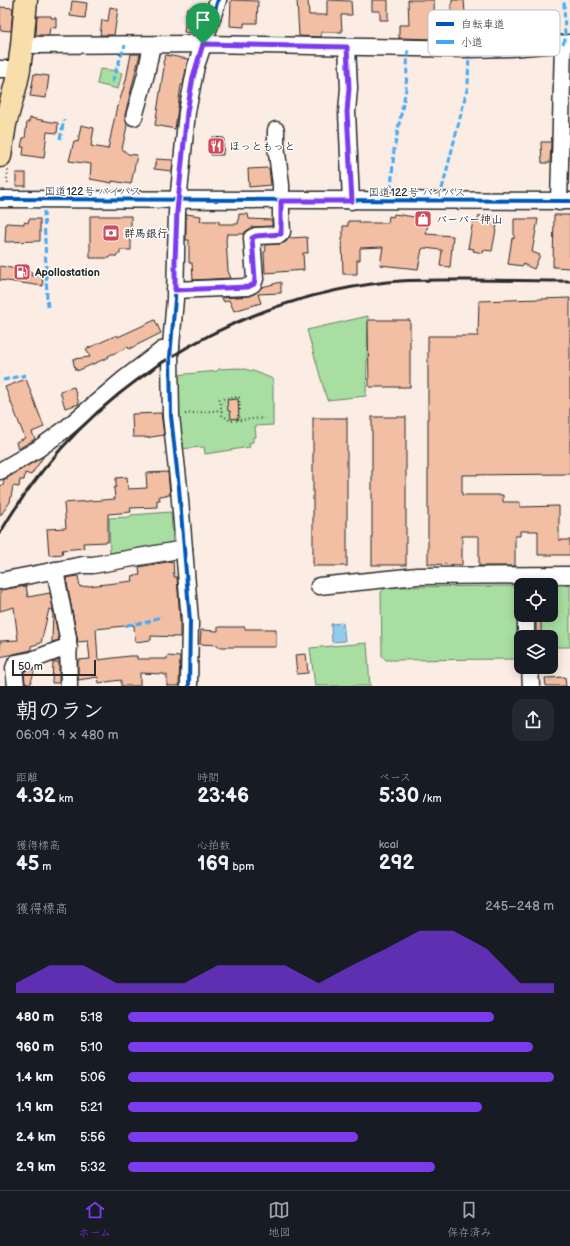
<!DOCTYPE html>
<html lang="ja">
<meta charset="utf-8">
<style>
:root{--surface:#171b24;--page:#242831;--text:#f1f3f6;--muted:#9ea1a6;--line:#363941;--accent:#7c3aed}
body{margin:0;font-family:"Balsamiq Sans","Klee One",sans-serif;background:var(--page);color:var(--text);height:100vh;display:flex;flex-direction:column;font-size:15px;white-space:nowrap}
*{box-sizing:border-box;margin:0}
p{font-size:13px;color:var(--muted)}
.icon{flex:none;width:22px;height:22px;fill:none;stroke:currentColor;stroke-width:2;stroke-linecap:round;stroke-linejoin:round}
.map{position:relative;height:686px;overflow:hidden}
.panel{display:flex;flex-direction:column;background:var(--surface);flex:1}
.panel>*{flex:none}
.controls{position:absolute;left:514px;top:578px;display:grid;gap:8px}
.controls a{display:grid;place-items:center;width:44px;height:44px;border-radius:8px;background:var(--surface);box-shadow:0 2px 10px #0003;font-size:20px}
.scale{position:absolute;left:12px;bottom:10px;width:84px;box-sizing:border-box;padding-left:4px;border:2px solid #2b2b2b;border-top:0;font-size:11px;line-height:14px;white-space:nowrap;color:#2b2b2b;-webkit-text-stroke:3px #fff;paint-order:stroke}
.pin{position:absolute;display:grid;place-items:center;width:34px;height:34px;color:#fff;margin:-41px -17px;border-radius:50% 50% 50% 0;rotate:-45deg;box-shadow:0 0 4px #0007}
.pin .icon{rotate:45deg}
.round{display:grid;place-items:center;flex:none;width:42px;height:42px;border-radius:12px;background:var(--page)}
.head{display:flex;align-items:center;justify-content:space-between;height:68px;padding:0 16px}
h1{font-size:22px;font-weight:700;line-height:30px}
.stats{display:grid;grid-template-columns:repeat(3,1fr);gap:6px;height:68px;padding:4px 16px}
.stats div{display:grid;align-content:center}
.stats b{font-size:20px;font-weight:700}
.stats small{font-size:11px;font-weight:400}
.stats p{font-size:11px}
.chart{height:112px;padding:8px 16px}
.chart p{display:flex;justify-content:space-between}
.chart svg{width:100%;height:72px;margin-top:4px;fill:var(--accent);opacity:.7}
ul{padding:0 16px;list-style:none;font-size:13px}
li{display:grid;grid-template-columns:64px 48px 1fr;align-items:center;height:30px}
li i{height:10px;border-radius:5px;background:var(--accent)}
.tab-bar{display:flex;justify-content:space-around;align-items:center;height:56px;border-top:1px solid var(--line);background:var(--surface);font-size:11px;color:var(--muted)}
.tab-bar a{display:grid;justify-items:center;gap:2px}
.tab-bar .active{color:var(--accent)}
.map>svg:first-child{display:block}
.green{fill:#a8dea1;stroke:#6a8466}
.water{fill:#90ccf0;stroke:#688ca1}
.building{fill:#f3bfa4;stroke:#2b2b2b}
.lines{fill:none;stroke-linecap:round;stroke-linejoin:round}
.minor-casing{stroke:#2b2b2b;stroke-width:19}
.highway-casing{stroke:#2b2b2b;stroke-width:25}
.path{stroke:#2b2b2b;stroke-width:2;stroke-dasharray:1 3;stroke-linecap:butt}
.minor{stroke:#fff;stroke-width:16}
.highway{stroke:#f8deab;stroke-width:22}
.rail{stroke:#2b2b2b;stroke-width:3}
.quiet{stroke:#3fa9f5;stroke-width:3;stroke-dasharray:6 3;stroke-linecap:butt}
.cycleway-casing{stroke:#fff;stroke-width:6}
.cycleway{stroke:#0057b8;stroke-width:4}
.route-casing{stroke:#fff;stroke-width:8}
.route{stroke:#7c3aed;stroke-width:5}
.labels{text-anchor:middle;dominant-baseline:central;stroke-width:3;stroke-linejoin:round;paint-order:stroke}
.poi-label{font-size:11px;font-weight:bold;fill:#2b2b2b;stroke:#fff;text-anchor:start}
.street-label{font-size:11px;fill:#2b2b2b;stroke:#fff}
.key{fill:#fff;stroke:#bfbfbf;stroke-width:1}
.key-label{font-size:11px;fill:#2b2b2b}
</style>
<div class="map">
<svg width="570" height="686" viewBox="0 0 570 686">
<rect width="100%" height="100%" fill="#fbece4"/>
<filter id="ink" filterUnits="userSpaceOnUse"><feTurbulence type="fractalNoise" baseFrequency=".025" numOctaves="2"/><feDisplacementMap in="SourceGraphic" scale="8" xChannelSelector="R" yChannelSelector="G"/><feConvolveMatrix kernelMatrix="1 2 1 2 8 2 1 2 1" color-interpolation-filters="sRGB"/></filter>
<g filter="url(#ink)">
<g class="green">
<path d="M100,69C108,70 115,70 122,73L118,89L97,84Z"/>
<polygon points="368,316 366,396 327,400 307,330"/>
<polygon points="240,368 256,372 273,379 273,425 255,426 256,437 253,437 253,442 249,443 250,447 205,454 204,447 202,447 179,449 176,375 217,371 219,369"/>
<polygon points="171,512 173,545 110,556 109,518 130,517 131,515"/>
<polygon points="551,585 570,585 570,647 551,647 551,637 540,637 540,615 551,615"/>
<polygon points="515,586 519,587 521,591 521,654 519,659 389,660 386,660 382,656 381,592 386,587"/>
<polygon points="367,643 370,686 315,686 310,648"/>
</g>
<polygon class="water" points="343,623 345,641 332,642 331,624"/>
<g class="building">
<polygon points="231,0 258,1 257,23 244,23 244,27 230,26"/>
<polygon points="297,0 308,0 309,15 327,15 327,0 351,1 352,15 341,15 342,32 321,32 321,37 299,36"/>
<polygon points="372,0 388,0 388,20 380,20 380,11 372,11"/>
<polygon points="408,0 434,0 435,39 399,38 399,25 409,25"/>
<polygon points="452,0 464,0 467,39 451,39 451,4 452,4"/>
<polygon points="72,1 87,3 85,18 70,16"/>
<polygon points="0,7 13,8 11,31 0,30"/>
<polygon points="110,7 118,9 114,35 100,35 102,20 108,21"/>
<polygon points="187,8 205,10 202,18 201,18 197,34 184,32"/>
<polygon points="37,16 51,16 51,18 56,18 56,28 50,27 49,35 36,35"/>
<polygon points="131,54 140,54 125,115 127,126 122,149 128,154 137,155 131,184 112,181 112,183 90,179 91,164 69,161 74,141 78,142 81,125 94,128 91,146 108,149 117,106 118,106 126,80"/>
<polygon points="166,55 188,59 183,85 181,85 175,129 155,125 164,67 163,62"/>
<polygon points="34,74 49,76 46,98 30,96"/>
<polygon points="30,118 58,123 57,133 47,132 44,158 23,155 24,147 21,147 23,138 25,138 27,122 29,122"/>
<polygon points="212,137 224,138 223,155 211,155"/>
<polygon points="541,142 551,142 550,163 542,163"/>
<polygon points="156,159 173,160 172,171 154,169"/>
<polygon points="269,168 271,185 249,187 248,169"/>
<rect x="16" y="173" width="10" height="13"/>
<polygon points="186,214 201,216 200,221 219,221 219,224 238,224 239,214 248,214 249,219 272,220 272,226 252,227 244,234 227,234 226,240 228,271 231,278 193,280 192,263 189,263 189,240 186,240"/>
<polygon points="394,214 429,219 426,234 453,236 450,267 440,266 442,250 424,248 422,249 418,269 380,265 383,247 360,248 360,260 357,260 357,274 343,274 342,238 343,238 343,226 348,226 348,221 359,221 359,223 388,223 389,216 393,217"/>
<polygon points="486,215 490,215 498,219 492,251 484,250 483,253 473,251 474,249 468,248 473,221 477,222 479,216"/>
<polygon points="554,215 570,215 570,268 553,267"/>
<polygon points="90,216 131,216 131,250 120,250 120,254 117,254 117,256 110,256 110,258 90,258"/>
<polygon points="29,219 40,219 40,241 5,242 6,223 24,224 24,222 28,223"/>
<polygon points="514,219 538,219 532,252 540,255 534,269 523,264 523,266 508,264 512,238 514,239"/>
<polygon points="307,237 308,253 303,253 304,270 265,273 264,252 266,251 265,245 280,244 286,242 289,238"/>
<polygon points="0,266 32,272 31,276 42,275 43,286 0,280"/>
<polygon points="281,282 281,293 258,294 261,303 234,311 229,300 224,302 222,298 251,296 257,292 262,287"/>
<polygon points="570,298 570,474 462,475 462,495 503,495 503,502 520,502 520,507 559,506 559,540 570,540 570,555 538,555 538,531 520,531 520,536 515,536 515,566 479,566 479,536 462,536 462,565 428,564 428,336 478,336 479,301"/>
<polygon points="155,320 161,333 129,349 128,347 108,356 109,357 77,371 77,369 75,370 73,359 90,357 86,349 117,335 118,337"/>
<polygon points="368,320 410,320 410,387 369,387"/>
<polygon points="26,379 44,427 32,432 35,439 18,449 16,442 25,438 5,387"/>
<polygon points="74,387 79,404 65,408 60,391"/>
<polygon points="238,399 239,418 231,419 230,411 228,411 227,400"/>
<polygon points="161,413 164,435 145,438 145,437 133,437 132,414"/>
<rect x="372" y="417" width="34" height="148"/>
<rect x="313" y="418" width="34" height="148"/>
<polygon points="44,456 31,475 25,473 24,480 20,480 19,487 13,486 10,502 0,516 0,485 3,486 4,479 7,480 7,478"/>
<polygon points="168,472 170,495 159,496 160,500 157,500 157,507 130,508 131,512 108,514 108,542 83,543 84,548 62,550 63,554 49,555 47,529 66,528 64,503 115,499 114,488 116,487 116,478 127,477 128,489 147,488 146,473"/>
<polygon points="173,561 174,577 177,577 180,621 180,637 151,636 151,640 135,642 134,625 96,629 98,660 129,656 137,656 137,659 167,659 167,656 180,657 179,686 167,686 167,675 164,675 164,674 140,673 140,686 121,686 121,680 99,683 98,677 78,680 78,660 90,659 88,641 78,642 66,578 78,576 80,587 133,581 132,576 140,575 139,567"/>
<polygon points="26,586 28,597 50,593 59,640 52,642 53,610 49,609 41,643 31,646 31,650 0,657 0,641 18,640 14,607 0,611 0,590"/>
<rect x="536" y="615" width="5" height="17"/>
<polygon points="218,627 245,627 245,629 276,629 276,647 218,647 218,645 200,644 201,630 218,631"/>
<polygon points="306,654 308,673 297,674 295,655"/>
<polygon points="53,662 59,662 59,683 52,683"/>
<polygon points="35,669 30,685 25,683 24,671"/>
<polygon points="565,677 566,686 546,686 545,678"/>
</g>
<g class="lines">
<g class="minor-casing">
<g id="minor">
<polyline points="22,45 203,44 469,49 510,48 570,43"/>
<polyline points="347,47 349,88 347,112 351,201"/>
<polyline points="0,69 19,69"/>
<polyline points="134,117 146,74 152,45"/>
<polyline points="0,199 570,201"/>
<polyline points="559,202 563,44"/>
<polyline points="175,290 247,287 253,284 255,279 252,238 256,236 279,235 282,232 281,215 281,185 276,145 276,130"/>
<polyline points="0,471 38,449 64,430 124,379 162,350 171,347"/>
<polyline points="55,570 68,638 69,686"/>
<polyline points="0,581 83,565 93,565 184,549"/>
<polyline points="319,586 417,576 570,575"/>
<polyline points="526,615 526,637"/>
<polyline points="530,667 531,686"/>
<polyline points="16,686 14,668 16,663 32,660 61,649 69,648"/>
<polyline points="189,686 190,621 179,488 171,416 170,357 175,299 177,212 187,112 196,66 218,0"/>
</g>
</g>
<g class="highway-casing">
<polyline id="highway" points="0,156 5,124 16,84 19,69 22,45 26,0"/>
</g>
<g class="path">
<polyline points="8,170 7,179 8,183"/>
<polyline points="185,414 221,410"/>
<polyline points="238,420 238,412 240,412 239,397 220,399 222,415 231,421 264,418"/>
</g>
<use href="#minor" class="minor"/>
<use href="#highway" class="highway"/>
<path class="rail" d="M0,533C82,392 225,301 387,282C414,279 440,280 467,280C501,280 536,281 570,281"/>
<g class="quiet">
<polyline points="563,44 565,39 564,0"/>
<polyline points="112,82 125,45"/>
<polyline points="60,139 64,120"/>
<polyline points="442,189 468,86 469,49"/>
<polyline points="391,190 394,150 406,89 408,48"/>
<polyline points="44,211 47,299 48,309"/>
<polyline points="3,380 26,375"/>
<polyline points="127,625 148,622 162,616"/>
</g>
<g class="cycleway-casing">
<g id="cycleway">
<polyline points="0,199 570,201"/>
<polyline points="189,686 190,621 179,488 171,416 170,357 175,299 177,212 187,112 196,66 218,0"/>
</g>
</g>
<use href="#cycleway" class="cycleway"/>
</g>
</g>
<g class="lines" filter="url(#ink)">
<g class="route-casing">
<polygon id="route" points="203,44 347,47 349,88 347,112 352,201 281,201 281,234 256,236 252,238 255,279 254,284 248,287 175,290 175,261 177,212 187,112 193,77"/>
</g>
<use href="#route" class="route"/>
</g>
<defs>
<g id="restaurant-square" transform="scale(0.9)"><rect x="-9" y="-9" width="18" height="18" rx="4" fill="#d1495b" stroke="#fff"/><path d="M-5-6h1v4h1v-4h1v4h1v-4h1v5L-1.5 .5V6h-2V.5L-5-1ZM5-6V6H3V1.5H1.5Q1.5-4 5-6Z" fill="#fff"/></g>
<g id="shop-square" transform="scale(0.9)"><rect x="-9" y="-9" width="18" height="18" rx="4" fill="#d1495b" stroke="#fff"/><path d="M-5-2.5h2.3a2.7 3.5 0 0 1 5.4 0H5L5.5 6h-11ZM-1.5-2.5h3a1.5 2.3 0 0 0-3 0Z" fill="#fff"/></g>
<g id="bank-square" transform="scale(0.9)"><rect x="-9" y="-9" width="18" height="18" rx="4" fill="#d1495b" stroke="#fff"/><path d="M-6-4H6V4H-6ZM0-2.3a2.3 2.3 0 1 0 0 4.6a2.3 2.3 0 1 0 0-4.6Z" fill="#fff"/></g>
<g id="fuel-square" transform="scale(0.9)"><rect x="-9" y="-9" width="18" height="18" rx="4" fill="#d1495b" stroke="#fff"/><path d="M-5.5-6h7V0h2V4h1.3V-2.5L3-4.5l.8-.8L6-3V5H2.5V1h-1V6h-7ZM-4.2-4.7v3.2H.2V-4.7Z" fill="#fff"/></g>
</defs>
<g fill-rule="evenodd">
<use href="#restaurant-square" x="216" y="146"/>
<use href="#shop-square" x="423" y="219"/>
<use href="#bank-square" x="111" y="233"/>
<use href="#fuel-square" x="22" y="272"/>
</g>
<g class="labels">
<g class="poi-label">
<text x="229" y="146">ほっともっと</text>
<text x="436" y="219">バーバー神山</text>
<text x="124" y="233">群馬銀行</text>
<text x="35" y="272">Apollostation</text>
</g>
<g class="street-label">
<text x="93" y="191">国道122号 バイパス</text>
<text x="417" y="192">国道122号 バイパス</text>
</g>
</g>
<rect x="428" y="10" width="132" height="46" rx="6" class="key"/>
<rect x="436" y="22" width="18" height="4" fill="#0057b8"/>
<rect x="436" y="40" width="18" height="4" fill="#3fa9f5"/>
<g class="key-label">
<text x="461" y="28">自転車道</text>
<text x="461" y="46">小道</text>
</g>
</svg>
<div class="controls">
<a><svg class="icon" aria-label="locate" viewBox="0 0 24 24"><circle cx="12" cy="12" r="6"/><path d="M12 2v4M12 18v4M2 12h4M18 12h4"/></svg></a>
<a><svg class="icon" aria-label="layers" viewBox="0 0 24 24"><path d="M12 4l9 5-9 5-9-5zM3 14l9 5 9-5"/></svg></a>
</div>
<div class="scale">50 m</div>
<div class="pin" style="left:203px;top:44px;background:#1e9e55"><svg class="icon" aria-label="arrive" viewBox="0 0 24 24"><path d="M6 21V4h12l-3 4 3 4H6"/></svg></div>
</div>
<section class="panel">
<div class="head"><div><h1>朝のラン</h1><p>06:09 · 9 × 480 m</p></div><a class="round"><svg class="icon" aria-label="share" viewBox="0 0 24 24"><path d="M12 15V3M7 8l5-5 5 5M5 13v7h14v-7"/></svg></a></div>
<div class="stats">
<div><p>距離</p><b>4.32<small> km</small></b></div>
<div><p>時間</p><b>23:46</b></div>
<div><p>ペース</p><b>5:30<small> /km</small></b></div>
</div>
<div class="stats">
<div><p>獲得標高</p><b>45<small> m</small></b></div>
<div><p>心拍数</p><b>169<small> bpm</small></b></div>
<div><p>kcal</p><b>292</b></div>
</div>
<div class="chart"><p><span>獲得標高</span>245–248 m</p>
<svg viewBox="0 0 160 44" preserveAspectRatio="none"><path d="M0 44V38L10 27L20 27L30 38L40 38L50 38L60 27L70 27L80 27L90 38L100 27L110 17L120 6L130 6L140 17L150 38L160 38V44z"/></svg>
</div>
<ul>
<li><b>480 m</b>5:18<i style="width:86%"></i></li>
<li><b>960 m</b>5:10<i style="width:95%"></i></li>
<li><b>1.4 km</b>5:06<i style="width:100%"></i></li>
<li><b>1.9 km</b>5:21<i style="width:83%"></i></li>
<li><b>2.4 km</b>5:56<i style="width:54%"></i></li>
<li><b>2.9 km</b>5:32<i style="width:72%"></i></li>
</ul>
</section>
<nav class="tab-bar">
<a class="active"><svg class="icon" aria-label="home" viewBox="0 0 24 24"><path d="M3 11l9-7 9 7M6 9v11h12V9"/></svg>ホーム</a>
<a><svg class="icon" aria-label="map" viewBox="0 0 24 24"><path d="M3 6l6-2 6 2 6-2v14l-6 2-6-2-6 2zM9 4v14M15 6v14"/></svg>地図</a>
<a><svg class="icon" aria-label="saved" viewBox="0 0 24 24"><path d="M7 4h10v16l-5-4-5 4z"/></svg>保存済み</a>
</nav>
